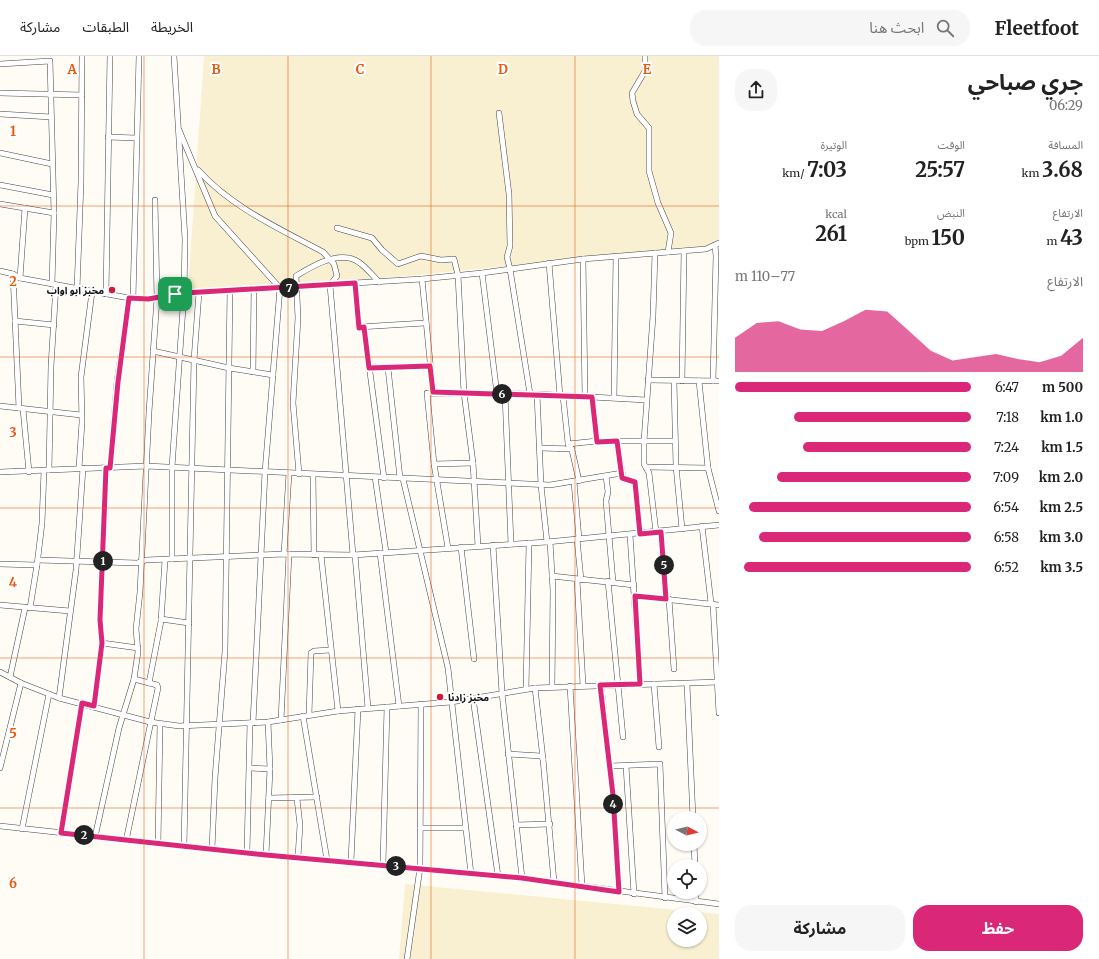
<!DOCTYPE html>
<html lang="ar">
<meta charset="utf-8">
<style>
:root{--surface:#fff;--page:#f6f6f6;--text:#222;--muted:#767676;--line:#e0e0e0;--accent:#db2777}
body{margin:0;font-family:Merriweather,"Noto Sans Arabic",serif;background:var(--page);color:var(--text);direction:rtl;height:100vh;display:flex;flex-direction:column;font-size:15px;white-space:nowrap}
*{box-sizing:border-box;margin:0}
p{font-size:13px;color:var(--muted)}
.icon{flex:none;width:22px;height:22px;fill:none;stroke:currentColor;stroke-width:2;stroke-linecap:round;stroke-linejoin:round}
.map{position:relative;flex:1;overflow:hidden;direction:ltr}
.panel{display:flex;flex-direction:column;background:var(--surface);width:380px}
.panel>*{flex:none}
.needle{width:26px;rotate:97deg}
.fabs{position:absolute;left:667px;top:755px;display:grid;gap:8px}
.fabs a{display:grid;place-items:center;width:40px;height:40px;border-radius:50%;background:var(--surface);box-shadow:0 1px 3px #0004;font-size:20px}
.pin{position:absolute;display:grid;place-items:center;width:34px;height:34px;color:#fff;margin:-17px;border-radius:8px;box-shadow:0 2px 6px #0006}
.km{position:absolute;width:20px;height:20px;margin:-10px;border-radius:50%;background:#222;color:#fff;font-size:11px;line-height:20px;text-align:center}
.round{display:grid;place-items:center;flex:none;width:42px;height:42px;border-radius:16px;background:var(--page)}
.overview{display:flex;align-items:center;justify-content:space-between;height:68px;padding:0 16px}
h1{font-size:22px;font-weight:700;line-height:30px}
.stats{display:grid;grid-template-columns:repeat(3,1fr);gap:6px;height:68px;padding:4px 16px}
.stats div{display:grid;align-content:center}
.stats b{font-size:20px;font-weight:700}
.stats small{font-size:11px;font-weight:400}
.stats p{font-size:11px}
.chart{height:112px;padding:8px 16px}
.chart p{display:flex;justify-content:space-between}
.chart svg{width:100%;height:72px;margin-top:4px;fill:var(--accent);opacity:.7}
.action{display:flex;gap:8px;margin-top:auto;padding:8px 16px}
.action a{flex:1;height:46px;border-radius:16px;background:var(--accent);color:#fff;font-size:16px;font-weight:700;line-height:46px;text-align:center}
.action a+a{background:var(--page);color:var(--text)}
ul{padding:0 16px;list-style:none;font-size:13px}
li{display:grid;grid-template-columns:64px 48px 1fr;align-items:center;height:30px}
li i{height:10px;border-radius:5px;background:var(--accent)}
header{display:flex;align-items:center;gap:24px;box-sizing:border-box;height:56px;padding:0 20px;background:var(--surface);border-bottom:1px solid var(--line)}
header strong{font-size:19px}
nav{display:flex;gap:22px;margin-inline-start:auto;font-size:14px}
.search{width:280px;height:36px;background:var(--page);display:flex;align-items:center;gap:10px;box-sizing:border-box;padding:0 14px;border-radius:16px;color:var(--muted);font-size:15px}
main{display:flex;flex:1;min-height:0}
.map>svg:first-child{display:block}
.farmland{fill:#f9f0d1;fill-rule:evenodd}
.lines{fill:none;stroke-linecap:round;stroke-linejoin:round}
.street-casing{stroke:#444;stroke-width:6}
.street{stroke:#fff;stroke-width:5}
.route-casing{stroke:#fff;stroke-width:8}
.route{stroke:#db2777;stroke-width:5}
.grid{fill:none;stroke:#e8590c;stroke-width:1;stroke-opacity:0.55}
.poi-dot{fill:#d2183b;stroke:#fff;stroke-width:1.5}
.labels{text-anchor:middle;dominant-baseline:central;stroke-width:4;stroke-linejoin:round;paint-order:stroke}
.poi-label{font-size:10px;font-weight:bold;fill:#111;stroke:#fff;text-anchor:end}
.grid-label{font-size:13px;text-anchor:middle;font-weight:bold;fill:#e8590c;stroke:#fff;stroke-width:4;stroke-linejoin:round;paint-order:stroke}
</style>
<header>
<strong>Fleetfoot</strong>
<div class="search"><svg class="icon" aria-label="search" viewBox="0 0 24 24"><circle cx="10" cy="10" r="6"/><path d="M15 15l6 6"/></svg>ابحث هنا</div>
<nav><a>الخريطة</a><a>الطبقات</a><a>مشاركة</a></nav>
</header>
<main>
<section class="panel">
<div class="overview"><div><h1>جري صباحي</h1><p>06:29</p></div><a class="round"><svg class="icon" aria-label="share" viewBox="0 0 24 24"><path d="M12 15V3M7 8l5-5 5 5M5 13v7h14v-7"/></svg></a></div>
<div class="stats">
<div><p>المسافة</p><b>3.68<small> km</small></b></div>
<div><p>الوقت</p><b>25:57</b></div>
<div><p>الوتيرة</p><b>7:03<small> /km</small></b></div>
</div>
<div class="stats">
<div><p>الارتفاع</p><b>43<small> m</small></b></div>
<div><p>النبض</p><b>150<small> bpm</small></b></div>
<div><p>kcal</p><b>261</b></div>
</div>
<div class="chart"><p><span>الارتفاع</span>77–110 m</p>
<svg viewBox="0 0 160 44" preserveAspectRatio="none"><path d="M0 44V23L10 14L20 13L30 18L40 19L50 13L60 6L70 7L80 19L90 31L100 37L110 35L120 33L130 36L140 38L150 34L160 23V44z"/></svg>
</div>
<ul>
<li><b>500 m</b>6:47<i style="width:100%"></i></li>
<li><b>1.0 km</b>7:18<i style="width:75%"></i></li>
<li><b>1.5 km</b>7:24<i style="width:71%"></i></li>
<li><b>2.0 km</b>7:09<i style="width:82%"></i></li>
<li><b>2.5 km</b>6:54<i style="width:94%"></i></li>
<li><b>3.0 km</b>6:58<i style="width:90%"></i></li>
<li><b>3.5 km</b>6:52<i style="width:96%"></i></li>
</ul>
<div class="action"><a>حفظ</a><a>مشاركة</a></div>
</section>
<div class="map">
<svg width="719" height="903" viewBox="0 0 719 903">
<rect width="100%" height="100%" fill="#fffcf5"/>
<g class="farmland">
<polygon points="204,0 719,0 719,189 357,225 188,234"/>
<path d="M405,828L719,858V903H399ZM674,858H700V884H674Z"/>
</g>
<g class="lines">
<g class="street-casing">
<g id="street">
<polyline points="645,0 645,15 632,37 633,45 637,58 649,72 649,115 658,147 671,177 668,196"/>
<polyline points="0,8 50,5 54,157 52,228"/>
<polyline points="0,37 82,39"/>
<polyline points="499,57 509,138 510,190 507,201 510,213 530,338"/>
<polyline points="0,58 51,61"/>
<polyline points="179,74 215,160 280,232 265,416 253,667"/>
<polyline points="108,81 136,82"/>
<polyline points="0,97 52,108"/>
<path d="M198,114C231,151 280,173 323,196L334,208L337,220L330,229L353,499"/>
<polyline points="0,129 53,139"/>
<polyline points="0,148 54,157"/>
<polyline points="337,172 372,182 382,194 398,208 421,200 441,204 454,203 458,219 464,337 473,407 478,490"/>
<polyline points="655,197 653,260 644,385 644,408 649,417 656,476"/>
<polyline points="583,203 585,341"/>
<polyline points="549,207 560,340"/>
<polyline points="0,215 13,218 20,222 129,242 148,243 184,237 422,223 482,217 583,203 706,193 719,187"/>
<polyline points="482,217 497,338"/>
<polyline points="13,218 19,352"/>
<polyline points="20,222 25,152"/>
<polyline points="422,223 433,336"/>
<polyline points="355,227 359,271 425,267"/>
<polyline points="77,233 81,126 82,0"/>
<polyline points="106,238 110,0"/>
<polyline points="133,243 139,0"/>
<polyline points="15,265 54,269"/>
<polyline points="364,271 384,422"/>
<polyline points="153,295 229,312 273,319"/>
<polyline points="369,312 430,310"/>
<polyline points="388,312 400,422"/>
<polyline points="253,316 254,232"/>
<polyline points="648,324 719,325"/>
<polyline points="674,325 676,410 682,473"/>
<polyline points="682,325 684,195"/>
<polyline points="699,325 708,412 719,455"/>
<polyline points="713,325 716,200 715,189"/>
<polyline points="505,338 511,488"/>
<polyline points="537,338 541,429 547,486"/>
<polyline points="563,340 568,387 572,394 579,425"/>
<polyline points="592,341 597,385"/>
<polyline points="614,342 616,200"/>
<polyline points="0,350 81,359"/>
<polyline points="23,353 29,416"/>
<polyline points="617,385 623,422 635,426 640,478"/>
<polyline points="568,388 597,385 675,385"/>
<polyline points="541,392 572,393"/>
<polyline points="434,408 473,407"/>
<polyline points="110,411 117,326 129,242"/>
<polyline points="646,411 708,412"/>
<polyline points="79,412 82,366 81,321 92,236"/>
<polyline points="49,414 51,310 56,229"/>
<polyline points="0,416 146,410 550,429 622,417"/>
<path d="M299,418L293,347L298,262L296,220C311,211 330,199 349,202C361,204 371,218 379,226"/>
<polyline points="313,419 314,499"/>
<polyline points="606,420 608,436 606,445 613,526"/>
<polyline points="375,421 386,496"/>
<polyline points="403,423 448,612 471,818"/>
<polyline points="574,426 579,483"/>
<polyline points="702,470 711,547"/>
<polyline points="661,476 666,543"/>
<polyline points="630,479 640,628"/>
<polyline points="577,483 581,524"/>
<polyline points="550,486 553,534 552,631"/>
<polyline points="493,489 502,637 522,822"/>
<polyline points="461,491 474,603"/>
<polyline points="448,492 434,408 427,337 537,338 646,344"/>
<polyline points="380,497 399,650"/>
<polyline points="284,498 289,417"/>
<polyline points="321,499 338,655"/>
<polyline points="355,499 368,652"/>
<polyline points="172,503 172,411 184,237 185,183 174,0"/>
<polyline points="38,504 137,507 146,504 284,498 353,499 547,486 719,469"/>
<polyline points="0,508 37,509 42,467 44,414"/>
<polyline points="552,520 634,529"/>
<polyline points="577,524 583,629"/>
<polyline points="608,525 623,681"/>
<polyline points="635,540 719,549"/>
<polyline points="669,543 674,613"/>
<polyline points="713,548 719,657"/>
<polyline points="0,549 70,555"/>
<polyline points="30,552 37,509"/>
<polyline points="161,563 189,567"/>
<polyline points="102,587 138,592"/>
<polyline points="0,616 21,627 59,642 150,666 179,670 268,666 338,655 451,646 535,632 719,626"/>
<polyline points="10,621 25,552"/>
<polyline points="149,627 161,565 165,504"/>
<polyline points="654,628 659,691"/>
<polyline points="687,628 693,762"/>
<polyline points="601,629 613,739 619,836"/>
<polyline points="570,630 582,830"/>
<polyline points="535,632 543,703"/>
<polyline points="526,633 529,487"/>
<polyline points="59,642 76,514 83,412"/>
<polyline points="473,642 498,820"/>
<polyline points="94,650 102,587 100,564 106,412"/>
<polyline points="309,659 311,597 314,595 330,594"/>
<polyline points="303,660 327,804"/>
<polyline points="281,664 289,498"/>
<polyline points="508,698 541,700 543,703 554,826"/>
<polyline points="610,710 660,708 665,842"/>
<polyline points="626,710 634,838"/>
<polyline points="0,712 21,627"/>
<polyline points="250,712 270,713"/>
<polyline points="269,742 317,741"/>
<polyline points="297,743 300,769 298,801"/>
<polyline points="516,769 550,768"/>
<polyline points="0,770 266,799 522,822 719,848"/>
<polyline points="420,772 465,772"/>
<polyline points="22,773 49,638"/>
<polyline points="61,777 82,647"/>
<polyline points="95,781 119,672 134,623 138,596 136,573 140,536 149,356 157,242 155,144"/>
<polyline points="126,785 158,632 157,629 134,623"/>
<polyline points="158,788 160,668"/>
<polyline points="694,788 695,810"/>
<polyline points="184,790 194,304 199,236"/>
<polyline points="212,793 215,722 225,595 230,234"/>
<polyline points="247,796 250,667"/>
<polyline points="266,799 270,713 268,666"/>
<polyline points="351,805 358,653"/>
<polyline points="383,808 387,651"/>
<polyline points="696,836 696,846"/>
<polyline points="407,903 420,812 421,648"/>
</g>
</g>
<use href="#street" class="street"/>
</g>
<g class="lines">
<g class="route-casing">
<polygon id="route" points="355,227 359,272 364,271 369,312 430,310 433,336 592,341 597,386 617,385 622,422 635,426 640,478 661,476 666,543 635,540 640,628 600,629 613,739 619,836 522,822 266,799 61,777 82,647 94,650 102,587 100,564 106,412 110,412 118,326 129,242 148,243 184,237"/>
</g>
<use href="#route" class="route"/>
</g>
<path class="grid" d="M144,0V903M288,0V903M431,0V903M575,0V903M0,150H719M0,301H719M0,452H719M0,602H719M0,752H719"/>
<g class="poi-dot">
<circle cx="112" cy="234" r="4"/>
<circle cx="440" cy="641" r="4"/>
</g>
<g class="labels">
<g class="poi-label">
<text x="104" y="234">مخبز ابو اواب</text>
<text x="448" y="641" text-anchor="start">مخبز زادنا</text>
</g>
</g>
<g class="grid-label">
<text x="72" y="18">A</text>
<text x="216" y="18">B</text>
<text x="360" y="18">C</text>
<text x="503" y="18">D</text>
<text x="647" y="18">E</text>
<text x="13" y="80">1</text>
<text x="13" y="230">2</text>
<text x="13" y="381">3</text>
<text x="13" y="531">4</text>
<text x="13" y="682">5</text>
<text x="13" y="832">6</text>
</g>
</svg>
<div class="fabs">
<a><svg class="needle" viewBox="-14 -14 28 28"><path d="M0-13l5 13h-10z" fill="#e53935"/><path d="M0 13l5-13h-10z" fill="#767676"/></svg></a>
<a><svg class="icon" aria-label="locate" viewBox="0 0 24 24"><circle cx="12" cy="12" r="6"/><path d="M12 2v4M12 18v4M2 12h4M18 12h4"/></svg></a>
<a><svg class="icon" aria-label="layers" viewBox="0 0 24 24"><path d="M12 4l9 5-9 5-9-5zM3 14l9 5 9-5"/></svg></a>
</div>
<div class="pin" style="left:175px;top:238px;background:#1e9e55"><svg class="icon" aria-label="arrive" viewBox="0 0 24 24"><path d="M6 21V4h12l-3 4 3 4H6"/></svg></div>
<b class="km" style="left:103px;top:505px">1</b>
<b class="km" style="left:84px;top:779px">2</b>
<b class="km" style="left:396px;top:810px">3</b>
<b class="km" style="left:613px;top:748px">4</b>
<b class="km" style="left:664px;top:509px">5</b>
<b class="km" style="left:502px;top:338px">6</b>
<b class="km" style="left:289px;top:232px">7</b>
</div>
</main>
